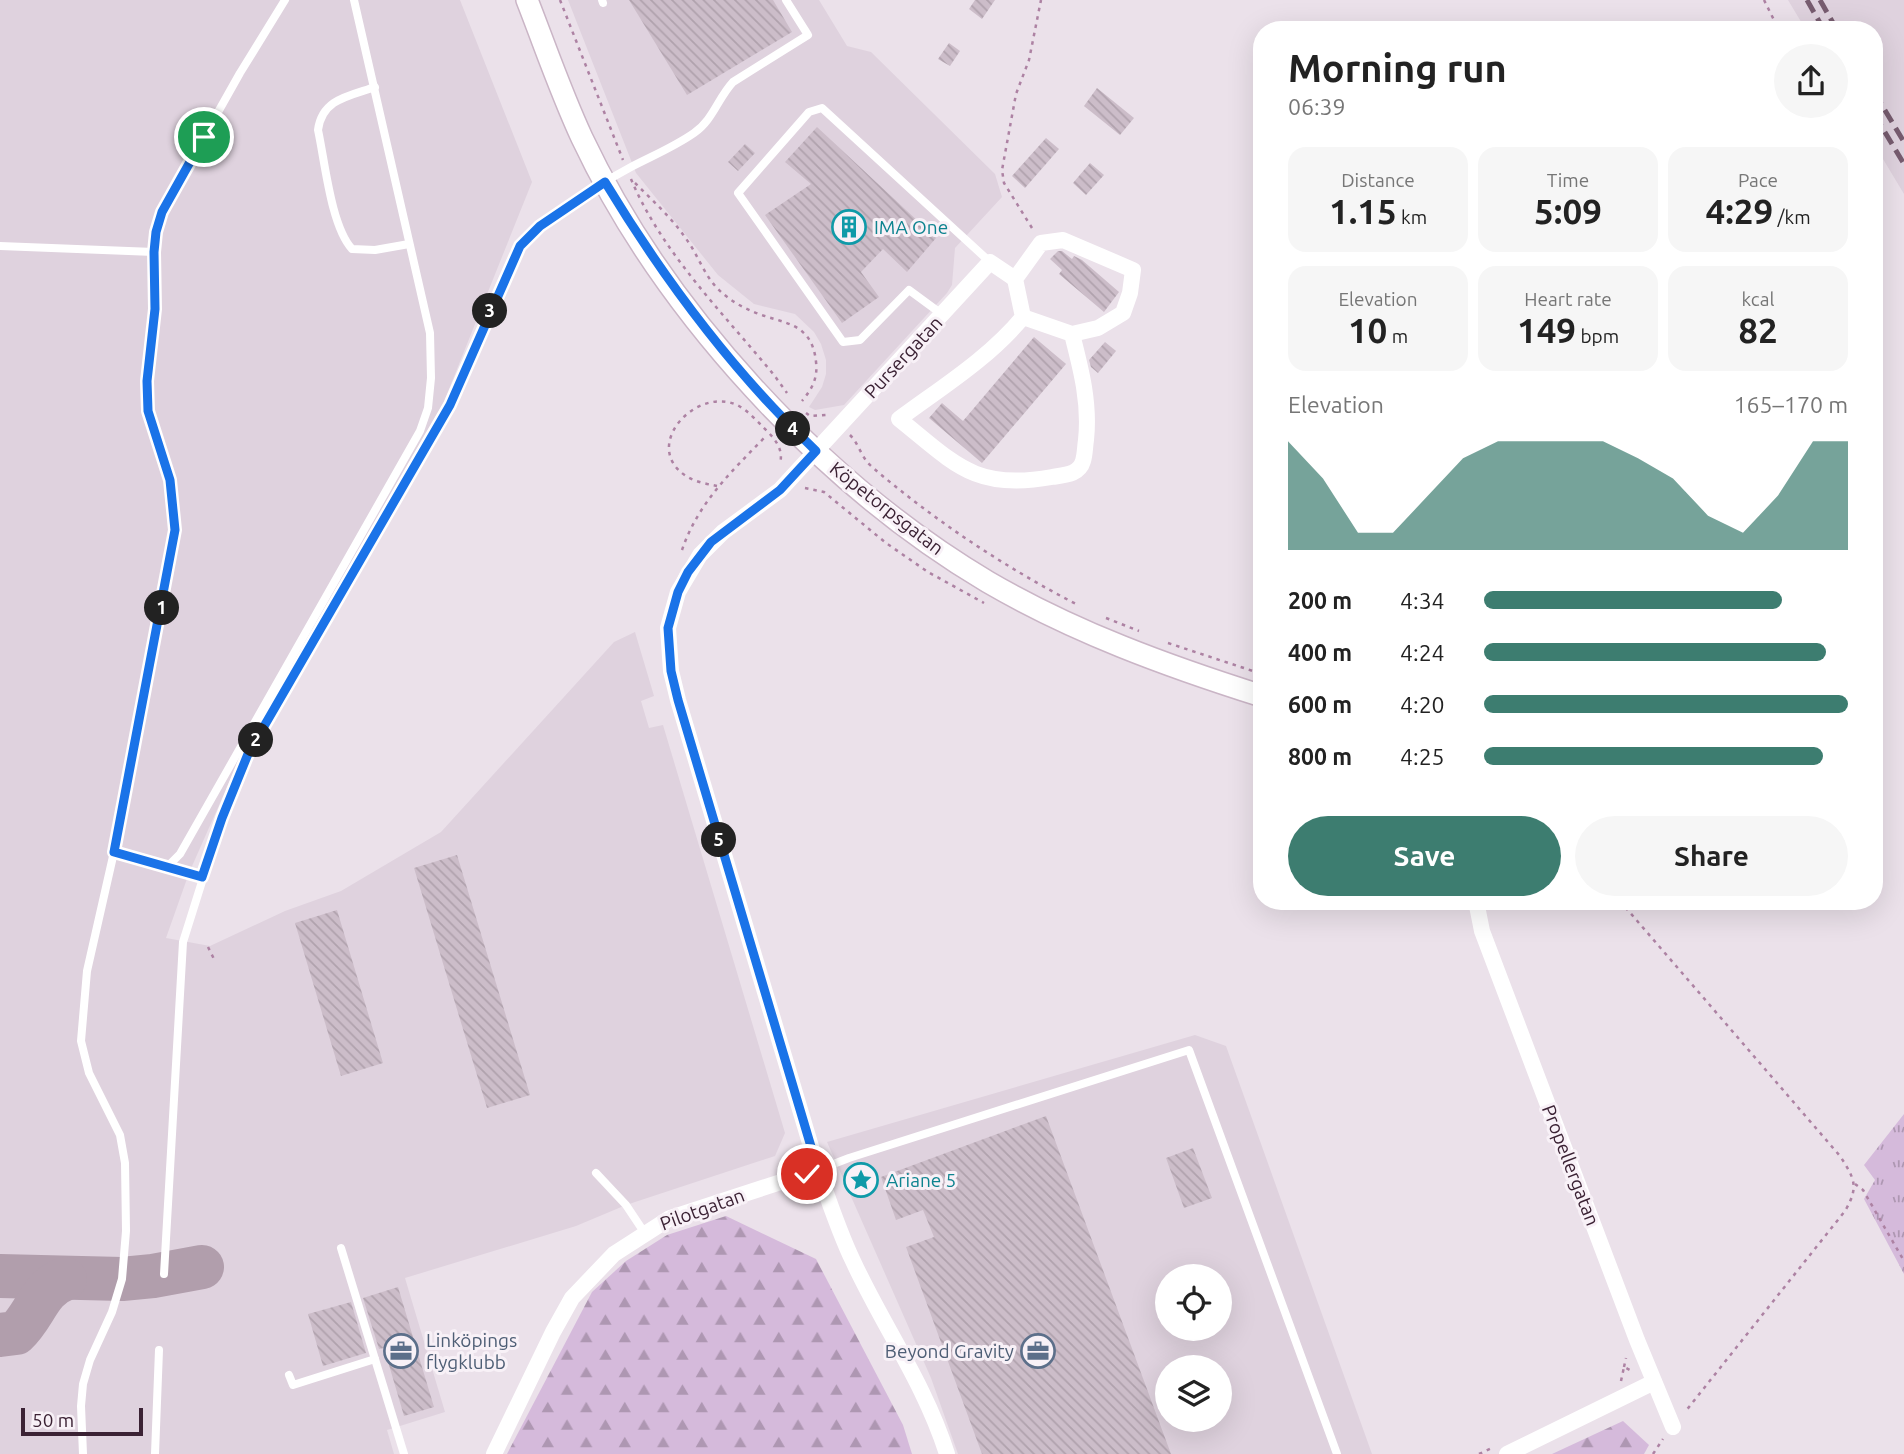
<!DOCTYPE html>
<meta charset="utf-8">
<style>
:root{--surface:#fff;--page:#f6f6f6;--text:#222;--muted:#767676;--accent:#3d7d70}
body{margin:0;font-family:Ubuntu,sans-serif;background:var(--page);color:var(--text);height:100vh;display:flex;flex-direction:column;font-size:26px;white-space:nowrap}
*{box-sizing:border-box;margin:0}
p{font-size:23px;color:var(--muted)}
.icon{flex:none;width:38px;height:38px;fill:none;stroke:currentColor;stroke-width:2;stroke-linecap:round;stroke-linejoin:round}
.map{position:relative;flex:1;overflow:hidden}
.panel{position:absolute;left:1253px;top:21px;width:630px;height:889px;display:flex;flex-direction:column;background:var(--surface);border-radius:28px;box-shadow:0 7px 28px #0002}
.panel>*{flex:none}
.tools{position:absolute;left:1155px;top:1264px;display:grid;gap:14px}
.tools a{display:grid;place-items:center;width:77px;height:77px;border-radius:50%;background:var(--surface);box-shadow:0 7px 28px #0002;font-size:35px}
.scale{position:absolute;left:21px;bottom:18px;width:122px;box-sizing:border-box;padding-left:7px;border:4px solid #3b2234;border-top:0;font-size:19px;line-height:24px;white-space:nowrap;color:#3b2234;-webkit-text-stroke:5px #f8f1f7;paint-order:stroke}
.pin{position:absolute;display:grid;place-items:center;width:60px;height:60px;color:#fff;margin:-30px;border:4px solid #fff;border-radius:50%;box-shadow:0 2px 7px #0007}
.km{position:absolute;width:35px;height:35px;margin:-18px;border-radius:50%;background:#222;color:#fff;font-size:19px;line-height:35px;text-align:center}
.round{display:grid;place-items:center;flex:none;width:74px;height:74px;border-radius:37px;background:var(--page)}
.head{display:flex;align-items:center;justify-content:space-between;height:119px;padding:0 35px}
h1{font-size:38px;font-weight:700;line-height:52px}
.metrics{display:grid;grid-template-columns:repeat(3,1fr);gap:10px;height:119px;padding:7px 35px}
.metrics div{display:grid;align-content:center;border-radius:18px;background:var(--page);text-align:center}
.metrics b{font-size:35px;font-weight:700}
.metrics small{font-size:19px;font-weight:400}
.metrics p{font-size:19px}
.chart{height:196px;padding:14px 35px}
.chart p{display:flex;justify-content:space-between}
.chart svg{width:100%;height:126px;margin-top:7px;fill:var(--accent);opacity:.7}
.primary-button{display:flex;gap:14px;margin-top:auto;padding:14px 35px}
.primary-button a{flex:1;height:80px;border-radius:42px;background:var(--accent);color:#fff;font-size:28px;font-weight:700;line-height:80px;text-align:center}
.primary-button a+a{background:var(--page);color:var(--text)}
ul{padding:0 35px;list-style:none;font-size:23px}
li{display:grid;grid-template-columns:112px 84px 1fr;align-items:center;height:52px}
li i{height:18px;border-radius:9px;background:var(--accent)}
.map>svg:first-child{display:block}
.built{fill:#dfd2de;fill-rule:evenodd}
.grass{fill:url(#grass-tufts)}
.forest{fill:url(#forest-firs)}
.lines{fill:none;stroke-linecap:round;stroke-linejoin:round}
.taxiway{stroke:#b19eac;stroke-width:44}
.building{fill:url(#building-back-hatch)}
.secondary-casing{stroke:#cab5c6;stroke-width:24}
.path{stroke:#ad82a3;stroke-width:2.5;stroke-dasharray:3.5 5;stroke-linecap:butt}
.lane{stroke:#fff;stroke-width:8}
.street{stroke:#fff;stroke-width:16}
.secondary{stroke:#fff;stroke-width:21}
.rail{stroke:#775c6f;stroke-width:5;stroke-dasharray:14 7;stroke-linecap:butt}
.route-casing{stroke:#fff;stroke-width:14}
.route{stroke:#1a73e8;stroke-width:9}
.labels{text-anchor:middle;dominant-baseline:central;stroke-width:6;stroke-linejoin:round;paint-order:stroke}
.culture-label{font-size:19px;fill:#0d838f;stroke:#f8f1f7;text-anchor:start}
.street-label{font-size:19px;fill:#3b2234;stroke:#f8f1f7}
.service-label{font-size:19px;fill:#4e5e75;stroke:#f8f1f7;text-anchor:start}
</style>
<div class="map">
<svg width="1904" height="1454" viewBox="0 0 1904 1454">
<defs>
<pattern id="grass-tufts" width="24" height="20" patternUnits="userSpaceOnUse" patternTransform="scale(1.75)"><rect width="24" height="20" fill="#d5badb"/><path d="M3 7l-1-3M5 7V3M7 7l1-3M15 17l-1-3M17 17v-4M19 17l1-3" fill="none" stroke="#ae97b2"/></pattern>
<pattern id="forest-firs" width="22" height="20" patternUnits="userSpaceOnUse" patternTransform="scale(1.75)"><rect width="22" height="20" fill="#d5badb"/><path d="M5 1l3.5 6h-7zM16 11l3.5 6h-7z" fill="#ae97b2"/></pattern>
<pattern id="building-back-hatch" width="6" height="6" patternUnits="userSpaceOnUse" patternTransform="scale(1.75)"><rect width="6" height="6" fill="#ccbdc9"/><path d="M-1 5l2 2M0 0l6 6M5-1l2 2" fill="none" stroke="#b0a2ad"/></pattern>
</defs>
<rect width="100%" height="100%" fill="#ebe1ea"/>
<g class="built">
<polygon points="0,0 460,0 532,182 443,404 243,751 189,873 166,938 210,946 285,911 341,891 441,832 614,642 635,632 654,696 641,701 649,728 663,725 785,1133 775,1156 626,1205 576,1226 405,1278 445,1412 387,1430 394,1454 0,1454"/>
<polygon points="568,0 819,0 847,46 871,52 995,174 1002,197 955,248 952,285 947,293 844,405 815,410 809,407 822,387 826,374 826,360 821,344 814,332 795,314 754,304 718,275 636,173"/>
<polygon points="1788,0 1904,0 1904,194 1874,144 1874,30 1806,30"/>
<path d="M1195,1035L1226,1046L1372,1454H958L931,1378L827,1142ZM1167,1276H1220V1328H1167ZM1167,1367H1220V1419H1167Z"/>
</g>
<polygon class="grass" points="1904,1114 1904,1274 1864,1199 1875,1180 1864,1165"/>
<g class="forest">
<polygon points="726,1216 816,1259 903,1425 912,1454 507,1454 592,1292 626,1261 667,1235"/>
<polygon points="1623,1421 1649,1445 1644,1454 1552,1454"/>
</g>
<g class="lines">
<g class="taxiway">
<polyline points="0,1276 122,1279 153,1276 202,1267"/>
<path d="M0,1335L16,1333C35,1316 39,1288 65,1279"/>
</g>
</g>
<g class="building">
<polygon points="629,0 773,0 792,32 687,95"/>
<polygon points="975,0 995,0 982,19 969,9"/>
<polygon points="949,43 960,51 950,66 938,59"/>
<polygon points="1097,88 1134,118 1120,135 1084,106"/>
<polygon points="817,127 936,238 907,272 883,249 861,272 879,297 842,323 765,215 811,184 785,162"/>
<polygon points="1046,138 1059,149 1025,188 1012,176"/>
<polygon points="745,144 755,153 738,171 728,162"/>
<polygon points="1090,163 1104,175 1086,195 1073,183"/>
<polygon points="1058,251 1062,251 1072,259 1074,256 1082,260 1119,292 1104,312 1059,274 1062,270 1050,259"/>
<polygon points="1034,337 1066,364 982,463 929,418 942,403 963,421"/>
<polygon points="1105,342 1116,351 1098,373 1091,367 1089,360"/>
<polygon points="457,855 530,1095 487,1108 414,868"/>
<polygon points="337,910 383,1063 341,1076 295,923"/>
<polygon points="1046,1116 1171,1454 982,1454 906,1247 934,1237 923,1210 896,1220 881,1177"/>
<polygon points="1193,1148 1212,1198 1184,1208 1166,1158"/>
<polygon points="398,1287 434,1407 404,1416 384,1348 379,1349 363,1298"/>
<polygon points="351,1302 366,1353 323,1366 308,1314"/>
</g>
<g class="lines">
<g class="secondary-casing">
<path id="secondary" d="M527,0C545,46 561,93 582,138C664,312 823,484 988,582C1074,632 1167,666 1262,696"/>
</g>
<g class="path">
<polyline points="560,0 623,160"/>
<polyline points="1764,0 1779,30"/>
<path d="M631,179C662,253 724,314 774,375L787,393"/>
<path d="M635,183C654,202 674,220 689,243C699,258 705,276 718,289C728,299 741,307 754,312C782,324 812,321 816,362C818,378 812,389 802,401"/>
<polyline points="1032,228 1004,183 1002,170 1016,94 1029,60 1041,0"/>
<polyline points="806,413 810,416 827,415"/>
<path d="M850,435C859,444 861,457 871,466C932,519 1006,568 1078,605"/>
<path d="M717,486C707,484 695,482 686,476C640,446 697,384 739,406C748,411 756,420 763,427C774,438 784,448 780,464"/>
<polyline points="805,488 824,492 886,543 928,572 984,603"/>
<path d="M682,550C698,503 731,472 765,437"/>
<polyline points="1106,618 1139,631"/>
<polyline points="1168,643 1262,674"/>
<path d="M1620,901L1840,1156C1855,1179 1859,1187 1845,1211L1685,1412"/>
<polyline points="208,947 214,959"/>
<polyline points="1855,1184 1863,1190 1904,1261"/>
<polyline points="1624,1367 1626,1358"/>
<polyline points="1621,1381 1624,1367 1630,1370"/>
<polyline points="1479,1454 1492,1448"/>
<polyline points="1653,1454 1663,1439"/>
</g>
<g class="lane">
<polyline points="602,0 603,3"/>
<path d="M375,87C349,96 322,99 318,130C325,162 331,226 352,249L375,250L409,244"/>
<polyline points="0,246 154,252"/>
<polyline points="943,315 909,290 860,340 843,342 738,193 809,112 822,108 990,262"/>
<polyline points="114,852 168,866 180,854 420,431 428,408 431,378 430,333 354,0"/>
<polyline points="168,866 202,877"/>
<polyline points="818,1170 849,1158 1189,1050 1337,1454"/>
<polyline points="596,1173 626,1205 644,1232"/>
<polyline points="341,1248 404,1454"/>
<path d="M164,1274L183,942L222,818L248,754L450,405L520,246C547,216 596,186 631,167C652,156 674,147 694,133C713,120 718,98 733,82L808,35L786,0"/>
<polyline points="289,1375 293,1385 375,1359"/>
<polyline points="83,1454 81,1406 83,1384 90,1360 112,1312 122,1279 126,1231 125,1163 120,1135 89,1073 81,1041 87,971 114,852 175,530 170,480 148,411 147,381 155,309 154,252 156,232 168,201 240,73 285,0"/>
<polyline points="155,1454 159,1350"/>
</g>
<g class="street">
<path d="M1023,317L1072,334L1098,328L1123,313L1130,293L1133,270L1063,240L1041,243L1015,279L1023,317C988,359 942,387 899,419C955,464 975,491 1052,477C1064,475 1079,475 1083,461C1085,455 1085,446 1086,440C1090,403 1081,369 1072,334"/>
<polyline points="1476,901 1482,931 1637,1340 1673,1427"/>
<polyline points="494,1454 553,1332 572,1298 614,1254 670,1218 818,1170"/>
<path d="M947,1454C925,1384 883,1326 853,1261C839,1232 829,1201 818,1170L678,700L671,671L668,628L678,592L700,555L723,532L780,490L990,262L1015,279"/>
<polyline points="1507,1454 1654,1382"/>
</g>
<use href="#secondary" class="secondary"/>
<g class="rail">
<polyline points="1807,0 1824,30"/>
<polyline points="1820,0 1837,30"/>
<polyline points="1874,92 1904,142"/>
<polyline points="1874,114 1904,164"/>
</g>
</g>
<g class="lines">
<g class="route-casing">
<path id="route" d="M204,137L162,212L156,232L154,252L155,309L147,381L148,411L170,480L175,530L114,852L202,877L222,818L248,754L450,405L520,246L540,226L605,182C665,281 732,371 816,451L780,490L711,542L688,572L678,592L668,628L671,671L678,700L818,1170L807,1174"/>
</g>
<use href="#route" class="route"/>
</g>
<defs>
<g id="building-ring" transform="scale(1.75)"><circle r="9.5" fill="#f8f1f7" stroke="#0f9aa8" stroke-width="1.5"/><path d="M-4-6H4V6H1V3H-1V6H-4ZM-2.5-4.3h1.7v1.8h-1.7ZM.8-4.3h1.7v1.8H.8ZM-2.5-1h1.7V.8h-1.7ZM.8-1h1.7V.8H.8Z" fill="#0f9aa8"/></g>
<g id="sight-ring" transform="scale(1.75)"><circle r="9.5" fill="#f8f1f7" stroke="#0f9aa8" stroke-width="1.5"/><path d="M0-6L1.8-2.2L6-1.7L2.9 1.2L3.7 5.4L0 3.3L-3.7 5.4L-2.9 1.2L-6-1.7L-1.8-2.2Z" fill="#0f9aa8"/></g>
<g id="office-ring" transform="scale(1.75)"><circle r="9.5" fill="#f8f1f7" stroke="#5c6f8a" stroke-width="1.5"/><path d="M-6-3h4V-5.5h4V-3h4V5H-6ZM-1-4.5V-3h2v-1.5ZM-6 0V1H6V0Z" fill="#5c6f8a"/></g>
</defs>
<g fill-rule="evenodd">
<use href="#building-ring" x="849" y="227"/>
<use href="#sight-ring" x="861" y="1180"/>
<use href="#office-ring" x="401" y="1351"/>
<use href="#office-ring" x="1038" y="1351"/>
</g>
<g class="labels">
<g class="culture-label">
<text x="874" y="227">IMA One</text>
<text x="886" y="1180">Ariane 5</text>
</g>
<g class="street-label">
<text transform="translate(903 357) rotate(-47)">Pursergatan</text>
<text transform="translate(887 508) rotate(38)">Köpetorpsgatan</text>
<text transform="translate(1571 1165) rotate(69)">Propellergatan</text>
<text transform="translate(702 1209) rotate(-20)">Pilotgatan</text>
</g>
<g class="service-label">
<text x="426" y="1340">Linköpings<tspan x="426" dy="22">flygklubb</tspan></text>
<text x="1014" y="1351" text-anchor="end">Beyond Gravity</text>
</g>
</g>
</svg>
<div class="tools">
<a><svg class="icon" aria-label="locate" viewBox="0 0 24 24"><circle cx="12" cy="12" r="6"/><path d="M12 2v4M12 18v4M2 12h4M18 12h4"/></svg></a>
<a><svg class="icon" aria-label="layers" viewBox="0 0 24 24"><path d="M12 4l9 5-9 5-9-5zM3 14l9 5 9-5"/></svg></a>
</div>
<div class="scale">50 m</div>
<div class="pin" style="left:204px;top:137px;background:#1e9e55"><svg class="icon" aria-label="arrive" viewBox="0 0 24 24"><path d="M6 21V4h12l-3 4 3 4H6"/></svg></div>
<div class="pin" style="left:807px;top:1174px;background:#d93025"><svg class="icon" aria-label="check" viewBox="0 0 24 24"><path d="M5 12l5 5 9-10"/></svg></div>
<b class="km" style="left:162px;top:608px">1</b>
<b class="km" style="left:256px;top:740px">2</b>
<b class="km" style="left:490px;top:311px">3</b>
<b class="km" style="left:793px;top:429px">4</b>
<b class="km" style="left:719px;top:840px">5</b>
<section class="panel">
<div class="head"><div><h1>Morning run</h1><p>06:39</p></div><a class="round"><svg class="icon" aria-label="share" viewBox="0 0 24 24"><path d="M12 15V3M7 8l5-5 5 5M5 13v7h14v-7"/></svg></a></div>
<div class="metrics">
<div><p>Distance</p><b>1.15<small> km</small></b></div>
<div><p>Time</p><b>5:09</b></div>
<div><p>Pace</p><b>4:29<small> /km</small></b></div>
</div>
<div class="metrics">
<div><p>Elevation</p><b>10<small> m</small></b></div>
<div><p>Heart rate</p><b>149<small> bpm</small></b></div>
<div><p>kcal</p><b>82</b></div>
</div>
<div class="chart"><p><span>Elevation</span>165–170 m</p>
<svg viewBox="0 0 160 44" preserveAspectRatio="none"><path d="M0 44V6L10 19L20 38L30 38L40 25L50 12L60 6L70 6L80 6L90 6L100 12L110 19L120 32L130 38L140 25L150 6L160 6V44z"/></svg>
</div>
<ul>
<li><b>200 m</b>4:34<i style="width:82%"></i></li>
<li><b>400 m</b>4:24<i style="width:94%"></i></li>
<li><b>600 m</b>4:20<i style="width:100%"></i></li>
<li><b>800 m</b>4:25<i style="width:93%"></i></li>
</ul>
<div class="primary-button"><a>Save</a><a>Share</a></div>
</section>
</div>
